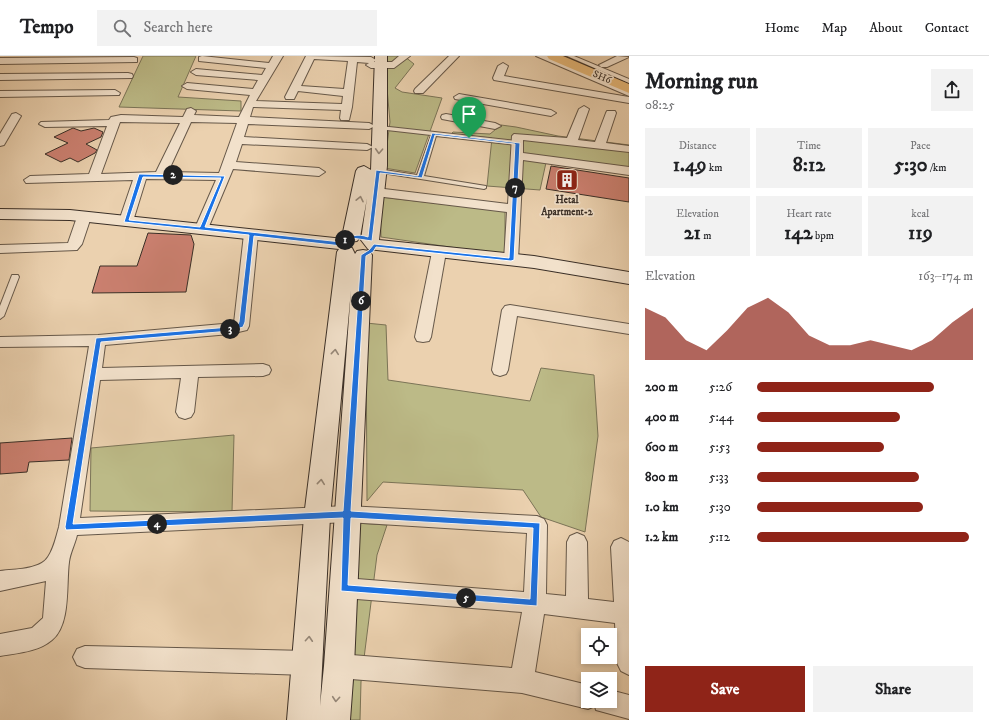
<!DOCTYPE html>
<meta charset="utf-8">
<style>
:root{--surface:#fff;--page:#f2f2f2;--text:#202124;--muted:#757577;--line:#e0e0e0;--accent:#8f2418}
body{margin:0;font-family:"IM FELL DW Pica",serif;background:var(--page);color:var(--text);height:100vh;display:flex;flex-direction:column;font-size:15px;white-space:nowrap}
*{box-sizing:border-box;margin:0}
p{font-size:13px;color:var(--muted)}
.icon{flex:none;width:22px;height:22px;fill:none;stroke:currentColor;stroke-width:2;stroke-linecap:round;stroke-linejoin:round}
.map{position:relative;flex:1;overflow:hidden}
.sheet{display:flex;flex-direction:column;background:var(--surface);width:360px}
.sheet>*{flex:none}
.buttons{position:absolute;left:581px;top:572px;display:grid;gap:8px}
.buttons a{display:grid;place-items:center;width:36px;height:36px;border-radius:0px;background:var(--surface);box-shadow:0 2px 6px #0003;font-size:20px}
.pin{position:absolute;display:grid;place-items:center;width:34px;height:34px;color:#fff;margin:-41px -17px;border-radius:50% 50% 50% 0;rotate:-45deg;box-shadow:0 0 4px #0007}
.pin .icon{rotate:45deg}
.km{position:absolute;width:20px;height:20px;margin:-10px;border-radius:50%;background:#222;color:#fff;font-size:11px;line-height:20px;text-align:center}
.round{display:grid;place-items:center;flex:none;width:42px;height:42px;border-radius:0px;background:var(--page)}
.head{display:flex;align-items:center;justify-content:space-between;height:68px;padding:0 16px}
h1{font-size:22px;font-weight:700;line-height:30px}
.metrics{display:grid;grid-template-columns:repeat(3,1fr);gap:6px;height:68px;padding:4px 16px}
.metrics div{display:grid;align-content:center;border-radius:0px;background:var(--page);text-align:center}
.metrics b{font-size:20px;font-weight:700}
.metrics small{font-size:11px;font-weight:400}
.metrics p{font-size:11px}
.chart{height:112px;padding:8px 16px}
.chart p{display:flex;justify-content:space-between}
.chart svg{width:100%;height:72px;margin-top:4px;fill:var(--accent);opacity:.7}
.action{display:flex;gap:8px;margin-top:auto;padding:8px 16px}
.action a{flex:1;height:46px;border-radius:0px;background:var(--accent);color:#fff;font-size:16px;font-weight:700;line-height:46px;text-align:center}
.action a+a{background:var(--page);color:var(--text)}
ul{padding:0 16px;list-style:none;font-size:13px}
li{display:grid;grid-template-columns:64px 48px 1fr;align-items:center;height:30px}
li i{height:10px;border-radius:5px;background:var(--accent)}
header{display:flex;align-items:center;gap:24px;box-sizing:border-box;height:56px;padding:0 20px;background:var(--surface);border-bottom:1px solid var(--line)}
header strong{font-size:19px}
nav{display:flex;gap:22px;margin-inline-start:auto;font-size:14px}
.search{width:280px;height:36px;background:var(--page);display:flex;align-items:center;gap:10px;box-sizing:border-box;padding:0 14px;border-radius:0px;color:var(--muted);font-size:15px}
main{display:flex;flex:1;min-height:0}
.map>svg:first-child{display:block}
.green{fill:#bcba87;stroke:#7b7457}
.building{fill:#cb8070;stroke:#3a2f27}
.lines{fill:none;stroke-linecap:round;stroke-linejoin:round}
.lane-casing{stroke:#665849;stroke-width:2}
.street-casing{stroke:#665849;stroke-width:2}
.secondary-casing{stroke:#3a2f27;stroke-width:2}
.primary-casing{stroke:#3a2f27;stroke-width:2}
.lane{fill:#f2e1cb;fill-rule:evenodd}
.street{fill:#f2e1cb;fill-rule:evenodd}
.secondary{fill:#f2e1cb;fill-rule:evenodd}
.primary{fill:#e6b878;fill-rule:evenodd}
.oneway{stroke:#968879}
.route{fill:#1a73e8;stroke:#fff;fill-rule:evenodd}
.labels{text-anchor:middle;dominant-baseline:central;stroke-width:3.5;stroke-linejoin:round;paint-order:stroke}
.far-street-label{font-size:10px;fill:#3a2f27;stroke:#f2e1cb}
.far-poi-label{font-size:10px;font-weight:bold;fill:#3a2f27;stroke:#f2e1cb}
</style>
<header>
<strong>Tempo</strong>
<div class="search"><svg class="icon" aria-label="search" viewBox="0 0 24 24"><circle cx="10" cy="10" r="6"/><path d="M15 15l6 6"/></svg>Search here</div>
<nav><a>Home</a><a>Map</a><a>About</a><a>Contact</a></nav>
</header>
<main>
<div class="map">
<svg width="629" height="664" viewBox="0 0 629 664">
<rect width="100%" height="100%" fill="#ebd1af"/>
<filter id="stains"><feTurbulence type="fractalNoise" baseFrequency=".005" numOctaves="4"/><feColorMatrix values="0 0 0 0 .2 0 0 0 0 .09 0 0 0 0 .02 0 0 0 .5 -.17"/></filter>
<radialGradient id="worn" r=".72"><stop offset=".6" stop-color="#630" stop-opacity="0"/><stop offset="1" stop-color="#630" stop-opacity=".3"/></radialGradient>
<g class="green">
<polygon points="143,0 196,0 178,41 241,45 241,55 119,51"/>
<polygon points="386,0 404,0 414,8 395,32 402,36 442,42 415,117 384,112 390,66 386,21"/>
<polygon points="501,69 516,71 558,80 629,89 629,112 547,102 540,134 487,130 492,82 451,78 453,76 490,78"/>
<polygon points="380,141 505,155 505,199 381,181"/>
<polygon points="366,267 386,269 388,324 530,345 541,312 594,319 598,380 585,476 541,461 523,434 383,426 367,445"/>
<polygon points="234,379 232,456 90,455 91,392"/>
<polygon points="355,467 387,469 377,499 361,626 360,664 345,664"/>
</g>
<g class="building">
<polygon points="73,72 81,75 94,72 103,76 101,81 86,88 97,94 95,97 78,106 70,102 61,106 45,98 68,87 54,81"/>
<polygon points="551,110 629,122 629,146 546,133"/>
<polygon points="148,177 191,179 194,188 186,236 92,237 100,210 137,210"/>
<polygon points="72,382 69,404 29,406 27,416 0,418 0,387"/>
</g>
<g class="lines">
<g class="lane-casing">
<g id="lane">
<polygon points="567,0 574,0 629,23 629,27"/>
<polygon points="380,70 517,85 520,87 517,89 436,80 424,120 486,130 486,132 484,133 376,116 376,114 378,113 417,119 431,79 378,73 378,71"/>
<polygon points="12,219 18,219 19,221 4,260 0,263 0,250"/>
</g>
</g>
<g class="street-casing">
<g id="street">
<path d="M202,0L269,7L273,0H283L256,45L342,48L343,40L298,35L294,43H286L285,41L306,0L371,1L376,4L374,6H392L399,0H410L394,12H371L366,9L369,7L357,6L352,51L349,64H341L340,62L341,54L253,51L250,61L369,67L375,70L369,73L248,68L244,81L367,88L373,91L367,94L242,88L236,106L319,112L325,116L319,120L233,113L207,175H197L195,172L216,124L146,123L133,165L131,168H121L119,165L133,124L26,127L24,124L30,120L89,118L107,70L45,71L39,68L41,66L109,64L111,61L121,59L183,61L187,53L191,52L196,55L194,59L239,61L250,39L187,33L182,30L187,27L253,33L258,24L196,19L191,16L196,13L262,19L266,12L199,5V1ZM314,3L348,5L344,33L301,30ZM120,66L180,67L156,116L101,118ZM191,66L237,67L219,117L168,116Z"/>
<polygon points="449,0 459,0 423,37 415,37 414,35 415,33"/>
<polygon points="536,0 549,0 629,33 629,40"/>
<polygon points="617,0 629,1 607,11 601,11 599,9"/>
<polygon points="134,1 137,2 137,6 0,8 0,2"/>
<polygon points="503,7 508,10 504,20 629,41 629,47 494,24 493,22 498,10"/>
<polygon points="128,17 132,18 133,20 132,22 0,24 0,18"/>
<polygon points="115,34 120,37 119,39 0,41 0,35"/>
<polygon points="459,38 551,54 556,57 551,60 455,43 454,41"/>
<polygon points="584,50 589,53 578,84 595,86 606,57 607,55 615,55 616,57 606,87 629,90 629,96 523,84 523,97 629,111 629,119 523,104 518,204 516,207 506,207 504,204 507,156 376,140 370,136 376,132 508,148 512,80 514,78 567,82 579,53"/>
<polygon points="16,57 21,60 4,89 0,90 0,78 12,58"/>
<polygon points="446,58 495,67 501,70 495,73 442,63 441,61 442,59"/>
<polygon points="84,157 91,161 82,188 77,194 0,197 0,189 68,187 77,161"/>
<path d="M251,174L256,175L258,178L249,270L247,274L230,278L105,289L102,312L263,308L269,310L271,314L269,318L263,320L198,321L194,356L191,361L185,363L179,361L176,356L181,322L100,324L80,462L347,450L537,460L544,463L547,469L546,538L566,540L567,486L570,480L577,477L584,480L587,486L588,543L614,546L611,491L614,485L621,482L629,486V619L621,615L617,607L615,567L544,558L535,616L588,629V645H610V634L629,639V663L596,654L595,650L588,653L522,637L339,622L331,618L327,610L331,602L339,598L512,612L522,556L344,542L336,539L333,532L336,525L344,522L524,536L527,477L347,466L77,479C75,488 70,497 69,506C66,528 71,569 52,584C38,596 17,597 0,600V578L32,572L43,562L46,525L0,535V515C14,513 40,514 48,501C54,492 56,481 59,471L89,290L0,291V281L98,279L234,267L244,178L246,175Z"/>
<polygon points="439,192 444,193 446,196 431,281 429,285 423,286 417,285 415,281 432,196 434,193"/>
<polygon points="510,249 629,268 629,278 517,260 508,314 506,318 500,320 494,318 492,314 502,254 505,250"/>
<polygon points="85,590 307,595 315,599 319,607 315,615 307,619 85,612 77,609 73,601 77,593"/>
</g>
</g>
<g class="secondary-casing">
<path id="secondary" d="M375,0H387V110L379,184L534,200L629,216V228L534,212L368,193L361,184L367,142L360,181L357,185L349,186L351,188L349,191L352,192L355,198L357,195L363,194L369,195L372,199L354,610L350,664H287L304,461L337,196L339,193L70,164L0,163V153L70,154L344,183L342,181L356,115L358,112L364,110L371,114ZM351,234L324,610L320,650L330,461Z"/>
</g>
<g class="primary-casing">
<polygon id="primary" points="547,0 563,0 629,28 629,37 549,3"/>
</g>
<use href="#lane" class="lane"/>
<use href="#street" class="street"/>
<use href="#secondary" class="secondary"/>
<use href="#primary" class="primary"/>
</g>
<defs><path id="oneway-chevron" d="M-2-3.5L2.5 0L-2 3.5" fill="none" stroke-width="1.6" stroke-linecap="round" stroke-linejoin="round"/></defs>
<g class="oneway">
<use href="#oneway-chevron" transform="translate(379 95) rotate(93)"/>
<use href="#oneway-chevron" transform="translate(360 143) rotate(-78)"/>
<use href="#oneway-chevron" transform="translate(335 296) rotate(-84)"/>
<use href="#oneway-chevron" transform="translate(321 426) rotate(-84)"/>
<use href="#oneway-chevron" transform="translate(309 583) rotate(-86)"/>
<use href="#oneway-chevron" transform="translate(336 643) rotate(95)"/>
</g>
<path class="route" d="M432,77L520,87L514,204L511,205L376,191L373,196L366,200L351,455L540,467L537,550L341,535L343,462L66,474L65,471L96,282L230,271L238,268L239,266L249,179L124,166L139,118L225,120L205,171L341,186C350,180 357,177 368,181L376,114L418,120ZM435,79L515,88L509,202L374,188L369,194L361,199L343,455L73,468L101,286L230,275L243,271L245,266L254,180L342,190L352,182L372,185L380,117L422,122ZM143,121L221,122L200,171L129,164ZM351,462L533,472L530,543L348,529Z"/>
<defs>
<g id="building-square" transform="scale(1.15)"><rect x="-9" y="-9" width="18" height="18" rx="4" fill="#8f2418" stroke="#f2e1cb"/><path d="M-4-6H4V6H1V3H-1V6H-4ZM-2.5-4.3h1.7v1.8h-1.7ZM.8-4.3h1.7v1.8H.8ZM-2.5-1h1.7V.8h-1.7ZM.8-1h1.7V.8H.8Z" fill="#fff"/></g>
</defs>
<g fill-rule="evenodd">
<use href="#building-square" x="567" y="124"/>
</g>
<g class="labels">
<g class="far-street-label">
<text transform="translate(602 21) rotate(23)">SH6</text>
</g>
<g class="far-poi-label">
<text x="567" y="144">Hetal<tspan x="567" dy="12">Apartment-2</tspan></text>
</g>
</g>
<rect width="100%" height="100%" filter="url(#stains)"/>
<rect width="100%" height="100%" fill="url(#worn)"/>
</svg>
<div class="buttons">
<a><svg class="icon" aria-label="locate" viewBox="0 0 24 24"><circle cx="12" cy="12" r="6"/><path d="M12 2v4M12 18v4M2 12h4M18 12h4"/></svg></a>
<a><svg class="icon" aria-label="layers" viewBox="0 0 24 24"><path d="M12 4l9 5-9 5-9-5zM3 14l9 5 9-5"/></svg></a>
</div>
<div class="pin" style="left:469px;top:82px;background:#1e9e55"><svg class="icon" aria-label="arrive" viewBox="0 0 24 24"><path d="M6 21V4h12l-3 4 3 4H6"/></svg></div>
<b class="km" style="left:345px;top:184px">1</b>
<b class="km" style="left:173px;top:119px">2</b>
<b class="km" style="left:230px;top:273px">3</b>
<b class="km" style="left:157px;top:468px">4</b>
<b class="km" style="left:466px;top:542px">5</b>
<b class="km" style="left:361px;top:245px">6</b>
<b class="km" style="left:515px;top:132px">7</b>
</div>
<section class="sheet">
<div class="head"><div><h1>Morning run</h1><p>08:25</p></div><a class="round"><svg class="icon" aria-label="share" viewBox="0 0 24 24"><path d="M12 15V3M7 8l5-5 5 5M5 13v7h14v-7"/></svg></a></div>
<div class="metrics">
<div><p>Distance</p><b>1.49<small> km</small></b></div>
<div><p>Time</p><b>8:12</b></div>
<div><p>Pace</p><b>5:30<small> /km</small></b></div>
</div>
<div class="metrics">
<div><p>Elevation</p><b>21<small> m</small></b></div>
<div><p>Heart rate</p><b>142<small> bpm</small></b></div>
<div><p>kcal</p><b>119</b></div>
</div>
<div class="chart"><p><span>Elevation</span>163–174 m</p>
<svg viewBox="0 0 160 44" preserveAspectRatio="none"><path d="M0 44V12L10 18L20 32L30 38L40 26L50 12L60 6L70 15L80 29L90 35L100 35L110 32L120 35L130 38L140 32L150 21L160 12V44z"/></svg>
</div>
<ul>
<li><b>200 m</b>5:26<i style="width:82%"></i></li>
<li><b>400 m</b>5:44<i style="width:66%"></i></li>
<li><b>600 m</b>5:53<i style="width:59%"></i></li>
<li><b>800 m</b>5:33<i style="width:75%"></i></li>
<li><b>1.0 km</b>5:30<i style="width:77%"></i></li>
<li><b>1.2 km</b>5:12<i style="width:98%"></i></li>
</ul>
<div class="action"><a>Save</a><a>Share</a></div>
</section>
</main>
